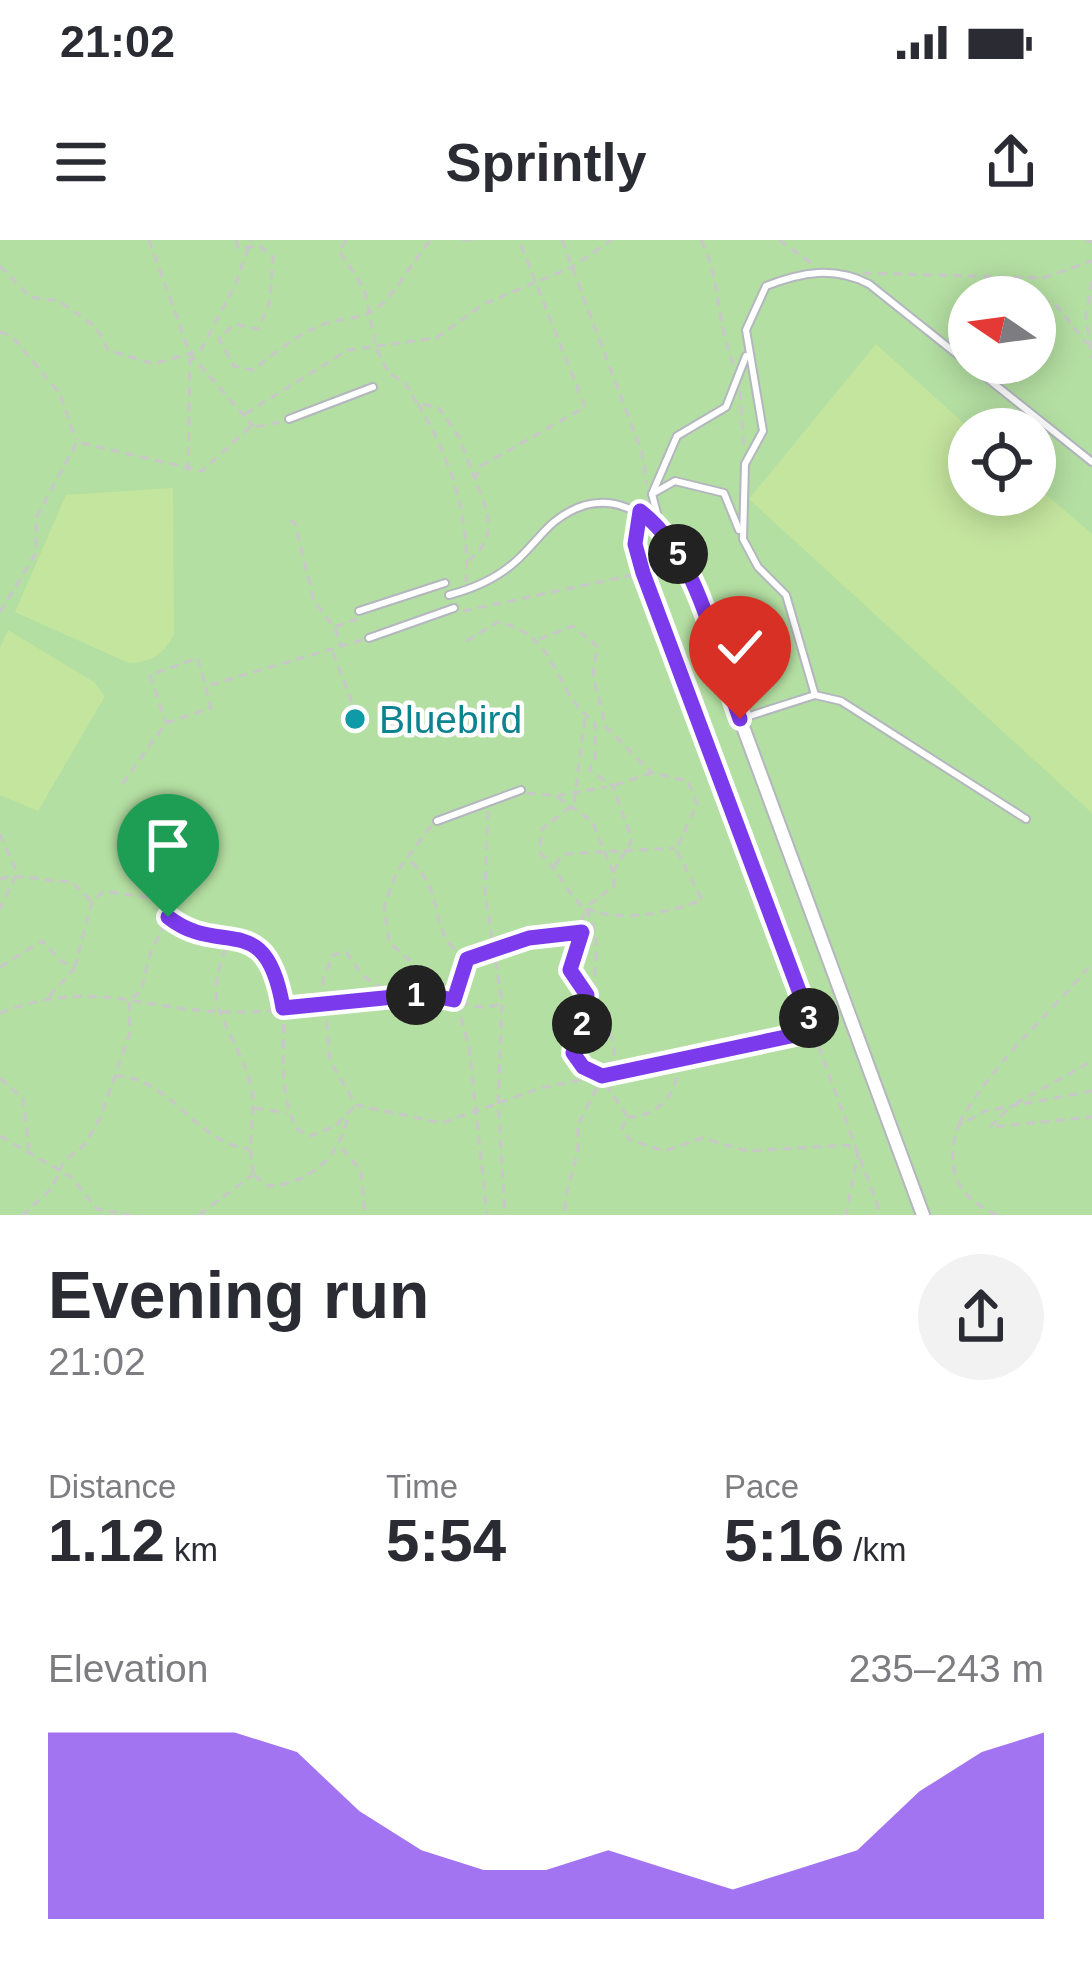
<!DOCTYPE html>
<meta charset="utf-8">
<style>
:root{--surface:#fff;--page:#f2f2f3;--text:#2b2b33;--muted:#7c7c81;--accent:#7c3aed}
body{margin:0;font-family:Helvetica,sans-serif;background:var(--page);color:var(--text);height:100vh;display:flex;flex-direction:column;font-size:45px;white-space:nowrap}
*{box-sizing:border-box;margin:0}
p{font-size:39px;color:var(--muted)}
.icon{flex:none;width:66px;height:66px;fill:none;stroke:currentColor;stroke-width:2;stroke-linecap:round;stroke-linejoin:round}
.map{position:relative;height:975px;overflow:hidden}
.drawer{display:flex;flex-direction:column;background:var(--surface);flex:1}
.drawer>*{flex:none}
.needle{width:78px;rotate:283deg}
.tools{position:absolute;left:948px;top:36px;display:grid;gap:24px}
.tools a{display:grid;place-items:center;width:108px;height:108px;border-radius:50%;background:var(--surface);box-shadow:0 6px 30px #0003;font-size:60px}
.pin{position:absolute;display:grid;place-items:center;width:102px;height:102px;color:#fff;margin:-123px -51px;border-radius:50% 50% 50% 0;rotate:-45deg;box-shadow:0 0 12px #0007}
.pin .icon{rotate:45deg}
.km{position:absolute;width:60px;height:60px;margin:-30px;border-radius:50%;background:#222;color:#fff;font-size:33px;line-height:60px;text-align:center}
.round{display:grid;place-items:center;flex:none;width:126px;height:126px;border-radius:63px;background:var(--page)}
.head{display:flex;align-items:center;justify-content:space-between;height:204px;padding:0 48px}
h1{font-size:66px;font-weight:800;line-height:90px}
.figures{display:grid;grid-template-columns:repeat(3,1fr);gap:18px;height:204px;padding:12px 48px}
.figures div{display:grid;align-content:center}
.figures b{font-size:60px;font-weight:800}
.figures small{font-size:33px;font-weight:400}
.figures p{font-size:33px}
.chart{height:336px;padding:24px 48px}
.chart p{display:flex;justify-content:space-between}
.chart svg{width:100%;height:216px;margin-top:12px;fill:var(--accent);opacity:.7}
.status{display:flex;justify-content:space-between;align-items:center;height:84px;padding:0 60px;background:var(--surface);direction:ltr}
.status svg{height:33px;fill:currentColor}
header{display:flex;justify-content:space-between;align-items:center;height:156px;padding:0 48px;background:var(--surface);font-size:54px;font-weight:800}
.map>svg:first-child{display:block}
.green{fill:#b4dfa2;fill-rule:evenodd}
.pitch{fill:#c4e59e}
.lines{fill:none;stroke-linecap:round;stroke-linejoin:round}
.service-casing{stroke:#b4b6bf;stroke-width:10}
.minor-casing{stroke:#b4b6bf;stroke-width:16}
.path{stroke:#c8c8c8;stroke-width:3;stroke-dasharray:9 6;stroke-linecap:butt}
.service{stroke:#fff;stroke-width:6}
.minor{stroke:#fff;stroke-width:12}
.route-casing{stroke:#fff;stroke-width:24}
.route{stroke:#7c3aed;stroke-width:15}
.culture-dot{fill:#0f9aa8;stroke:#fff;stroke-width:4.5}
.labels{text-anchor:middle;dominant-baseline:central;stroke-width:9;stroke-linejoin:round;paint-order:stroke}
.culture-label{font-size:39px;fill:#0d838f;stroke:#fff;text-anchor:start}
</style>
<div class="status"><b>21:02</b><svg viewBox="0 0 49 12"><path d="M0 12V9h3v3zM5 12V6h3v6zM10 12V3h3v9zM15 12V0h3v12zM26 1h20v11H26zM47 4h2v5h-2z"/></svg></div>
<header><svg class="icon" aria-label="menu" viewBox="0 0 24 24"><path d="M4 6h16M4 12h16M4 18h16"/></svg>Sprintly<svg class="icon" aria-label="share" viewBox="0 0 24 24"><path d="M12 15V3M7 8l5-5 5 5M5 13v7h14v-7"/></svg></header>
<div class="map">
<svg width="1092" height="975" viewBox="0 0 1092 975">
<rect width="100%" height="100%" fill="#ede8e0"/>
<path class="green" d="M0,0H1092V975H0ZM969,57H1035V123H969ZM969,189H1035V255H969Z"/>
<g class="pitch">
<polygon points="876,104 970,189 969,255 1035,255 1035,245 1092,294 1092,573 749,259"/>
<path d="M173,248L174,394C164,414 152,422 129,423L15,372L66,255Z"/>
<polygon points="8,390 94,442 105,456 38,571 0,555 0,408"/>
</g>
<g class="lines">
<g class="service-casing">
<g id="service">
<polyline points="289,179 373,147"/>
<polyline points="652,254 677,196 726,167 746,116"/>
<polyline points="660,285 652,254 675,241 724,253 739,290"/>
<path d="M449,355C472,349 497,338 515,322C529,310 540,294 554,282C605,241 655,272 682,321"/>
<polyline points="359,371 445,343"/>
<polyline points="369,398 454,368"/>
<path d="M815,455L786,355L758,327L743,299L745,224L763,191L746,90L766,46C802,32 834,26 869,44L1092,222"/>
<polyline points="740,479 815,455 841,461 1026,579"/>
<polyline points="437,581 521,550"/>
</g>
</g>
<g class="minor-casing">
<polyline id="minor" points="683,324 923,975"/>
</g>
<g class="path">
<polyline points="149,0 190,114 254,187"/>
<path d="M236,0L238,8L260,6L273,17L270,61L258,89L234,84L219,99L234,126L253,130C276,112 296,95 324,84C339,79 357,79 371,72C392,62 413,19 431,0"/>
<polyline points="346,0 339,11 364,48 377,110 389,133 405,143 417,163 439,168 459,197 475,239"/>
<polyline points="462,0 478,0"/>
<polyline points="562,0 642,213 647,245"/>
<path d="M701,0C721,39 716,85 734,125"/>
<polyline points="779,0 814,25"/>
<polyline points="1086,0 1092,2"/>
<polyline points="0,26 30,57 59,61 96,87 108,110 154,124 201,110 236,43 251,0"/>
<polyline points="863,33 1043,38 1092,21"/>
<polyline points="1000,40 1057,66 1087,104"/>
<polyline points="1092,41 1086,78 1092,119"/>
<polyline points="0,92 12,96 60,154 76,200"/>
<polyline points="740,151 744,207"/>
<path d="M418,164C451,218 470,278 466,342"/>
<polyline points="245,174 348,110 436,98 484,64 572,27 611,0"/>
<polyline points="188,231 190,116"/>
<polyline points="290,281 295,283 314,361 334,387 360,378"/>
<polyline points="636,283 643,333 881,975"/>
<path d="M468,321C500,295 488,274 475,239L481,226L585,167L519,0"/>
<polyline points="463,371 642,333"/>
<polyline points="0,372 36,313 36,278 77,202 202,231 249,188 281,182"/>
<polyline points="335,388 341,408"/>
<path d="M539,399L573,386L598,407C586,446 602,451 604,485L652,533L688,541L697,564L676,609L702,660C665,674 621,683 585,668L570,730L587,755L573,813L583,827L602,836C608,853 620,861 627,877L622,888L630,900L665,911L702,898L747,911L847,905L858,912L846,975"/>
<path d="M466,401L498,382C560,396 551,450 595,483V520L589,530L613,546L632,600L613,632L614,646L585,668C604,699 594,731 590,765L607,778L615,812L577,887C584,916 563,944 565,975"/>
<polyline points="333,412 352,463"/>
<polyline points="210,445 362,400"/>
<polyline points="122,544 166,483 211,468 198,418 150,435 166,483"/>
<polyline points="615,545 651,533"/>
<polyline points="527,553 555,556 606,547"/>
<polyline points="557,557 592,581 613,632"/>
<polyline points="488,571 485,653 502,763 498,862 505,975"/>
<polyline points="431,586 396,633 384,667 389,702 450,756"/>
<polyline points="0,594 17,633 0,669"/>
<polyline points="170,618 168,677 184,690 228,695"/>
<path d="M411,622C448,652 425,694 467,719L529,699L580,692"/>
<polyline points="555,625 563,614 675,608"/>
<path d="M0,639C22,632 46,643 71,641L91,661"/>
<path d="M582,666C564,649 558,628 539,612L542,589L574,564L585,477"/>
<polyline points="0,727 42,701 62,722 75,726 92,662 104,651 153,658 168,677 150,714 141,752 129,759 130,793 100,878 85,904 65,920 51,949 23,975"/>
<polyline points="49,756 75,728"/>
<polyline points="396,757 363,736 346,712 333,715 323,741 330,821 356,865 442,883 541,848 812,792"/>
<polyline points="454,758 466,721"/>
<polyline points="457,763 469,807 487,975"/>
<path d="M0,773C95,737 136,770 228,772C293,773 358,758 423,755C454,753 472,776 502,763"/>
<path d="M115,836C172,837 193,902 249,909"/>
<polyline points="0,838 23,859 29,909"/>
<polyline points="1015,864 1092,821"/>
<polyline points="255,868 287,873"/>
<polyline points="1007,870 990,887 1092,877"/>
<path d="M627,877C656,878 682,852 676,822"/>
<path d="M959,884C993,821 1047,778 1092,723"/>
<polyline points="0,896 71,937 97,969 130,975"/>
<polyline points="342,908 361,931 365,975"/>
<path d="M253,934C249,904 251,895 253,868C255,834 229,799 219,769C210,745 223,718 230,695C320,736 260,818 297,889L310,896L335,886L356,865"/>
<path d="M254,935L268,946C311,944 339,916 348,877"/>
<polyline points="199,975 252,935"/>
<path d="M997,975C955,956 945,928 958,886L985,871L1092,851"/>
</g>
<use href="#service" class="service"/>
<use href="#minor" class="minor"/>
</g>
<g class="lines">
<g class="route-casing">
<path id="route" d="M168,677C221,719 266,666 283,768L424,754L454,760L467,719L529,698L582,692L570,730L587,755L573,813L583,827L602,836L814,791L643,333L635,304L640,271C699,316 716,412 740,479"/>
</g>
<use href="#route" class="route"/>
</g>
<circle class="culture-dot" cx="355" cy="479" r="12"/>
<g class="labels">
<g class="culture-label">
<text x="379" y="479">Bluebird</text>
</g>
</g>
</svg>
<div class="tools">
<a><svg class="needle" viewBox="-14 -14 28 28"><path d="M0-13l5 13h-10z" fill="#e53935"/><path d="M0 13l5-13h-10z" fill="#7c7c81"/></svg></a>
<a><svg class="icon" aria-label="locate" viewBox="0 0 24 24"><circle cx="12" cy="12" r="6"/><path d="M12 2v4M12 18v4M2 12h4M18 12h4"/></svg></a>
</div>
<div class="pin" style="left:168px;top:677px;background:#1e9e55"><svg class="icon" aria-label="arrive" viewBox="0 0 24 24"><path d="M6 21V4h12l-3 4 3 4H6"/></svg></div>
<div class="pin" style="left:740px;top:479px;background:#d93025"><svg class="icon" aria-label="check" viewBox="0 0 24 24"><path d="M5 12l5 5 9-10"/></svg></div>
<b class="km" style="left:416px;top:755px">1</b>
<b class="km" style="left:582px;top:784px">2</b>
<b class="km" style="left:809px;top:778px">3</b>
<b class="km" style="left:678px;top:314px">5</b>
</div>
<section class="drawer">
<div class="head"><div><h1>Evening run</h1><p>21:02</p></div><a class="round"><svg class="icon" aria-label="share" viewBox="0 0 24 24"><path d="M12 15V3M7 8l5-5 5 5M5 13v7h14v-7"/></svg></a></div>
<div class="figures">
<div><p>Distance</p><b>1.12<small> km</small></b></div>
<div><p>Time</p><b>5:54</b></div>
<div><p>Pace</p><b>5:16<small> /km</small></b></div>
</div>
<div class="chart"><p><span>Elevation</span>235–243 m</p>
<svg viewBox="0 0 160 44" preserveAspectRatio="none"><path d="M0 44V6L10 6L20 6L30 6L40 10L50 22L60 30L70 34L80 34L90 30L100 34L110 38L120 34L130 30L140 18L150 10L160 6V44z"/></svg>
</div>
</section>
